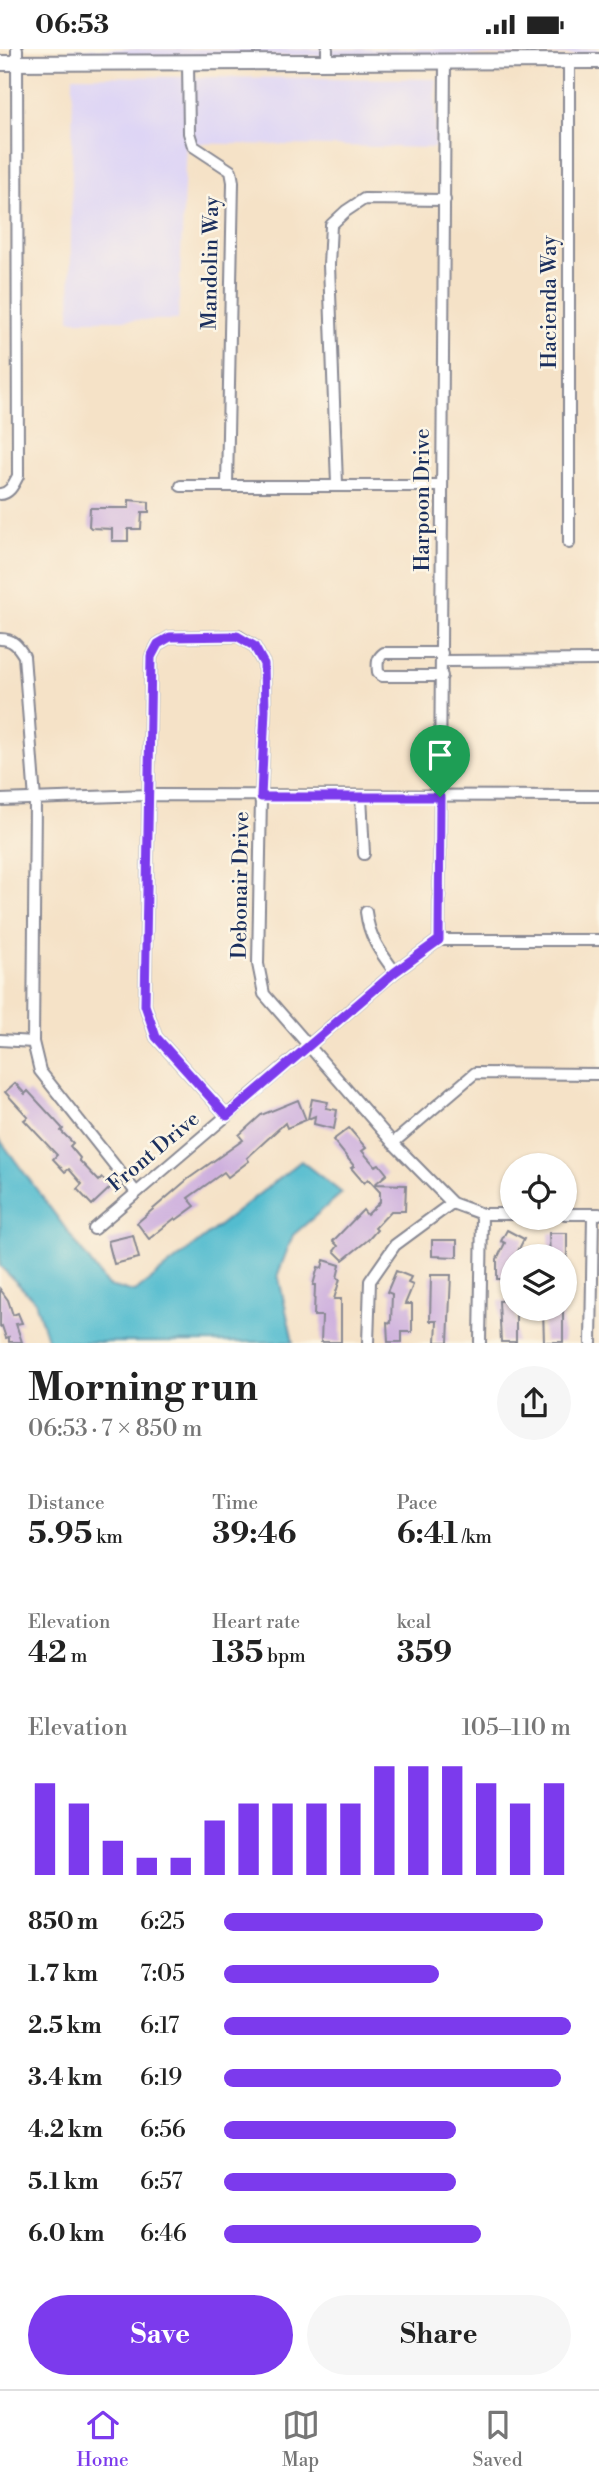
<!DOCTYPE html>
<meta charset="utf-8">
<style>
:root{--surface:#fff;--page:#f6f6f6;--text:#222;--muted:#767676;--line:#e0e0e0;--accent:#7c3aed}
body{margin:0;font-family:"Libre Bodoni",serif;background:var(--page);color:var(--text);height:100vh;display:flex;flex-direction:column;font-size:26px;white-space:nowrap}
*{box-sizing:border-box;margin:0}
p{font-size:23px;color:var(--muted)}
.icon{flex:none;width:38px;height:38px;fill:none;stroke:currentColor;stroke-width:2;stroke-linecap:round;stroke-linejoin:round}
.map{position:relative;height:1294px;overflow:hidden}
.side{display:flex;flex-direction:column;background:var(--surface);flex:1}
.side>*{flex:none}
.tools{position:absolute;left:500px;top:1104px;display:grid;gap:14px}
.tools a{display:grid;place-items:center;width:77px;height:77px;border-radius:50%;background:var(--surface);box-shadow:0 2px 5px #0004;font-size:35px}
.pin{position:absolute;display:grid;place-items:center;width:60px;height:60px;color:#fff;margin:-72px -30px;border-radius:50% 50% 50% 0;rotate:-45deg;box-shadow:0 0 7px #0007}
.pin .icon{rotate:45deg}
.round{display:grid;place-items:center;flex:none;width:74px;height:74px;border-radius:37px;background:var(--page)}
.headline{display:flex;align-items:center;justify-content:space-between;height:119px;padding:0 28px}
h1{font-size:38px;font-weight:700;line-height:52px}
.metrics{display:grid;grid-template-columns:repeat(3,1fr);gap:10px;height:119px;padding:7px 28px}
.metrics div{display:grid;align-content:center}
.metrics b{font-size:30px;font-weight:700}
.metrics small{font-size:19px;font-weight:400}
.metrics p{font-size:19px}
.chart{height:196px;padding:14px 28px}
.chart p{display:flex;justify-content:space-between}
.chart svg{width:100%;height:126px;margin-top:7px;stroke:var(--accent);stroke-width:6}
.action{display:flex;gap:14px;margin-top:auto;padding:14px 28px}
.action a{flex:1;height:80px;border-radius:42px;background:var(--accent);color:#fff;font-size:28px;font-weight:700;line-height:80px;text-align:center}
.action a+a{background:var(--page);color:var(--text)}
ul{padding:0 28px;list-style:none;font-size:23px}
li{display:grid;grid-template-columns:112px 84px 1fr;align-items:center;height:52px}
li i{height:18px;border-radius:9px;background:var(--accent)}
.status{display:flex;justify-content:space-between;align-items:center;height:49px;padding:0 35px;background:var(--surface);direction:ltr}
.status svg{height:19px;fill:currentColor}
.dock{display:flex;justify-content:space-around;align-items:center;height:98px;border-top:2px solid var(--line);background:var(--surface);font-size:19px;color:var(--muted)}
.dock a{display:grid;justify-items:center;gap:4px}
.dock .selected{color:var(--accent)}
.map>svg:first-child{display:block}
.built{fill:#ded5f5}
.water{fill:#52bccf;stroke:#367696;stroke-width:2}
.building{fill:#ceb0de}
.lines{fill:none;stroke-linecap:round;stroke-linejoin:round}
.minor-casing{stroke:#888892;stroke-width:14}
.tertiary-casing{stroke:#888892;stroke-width:18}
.minor{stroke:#fff;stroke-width:10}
.tertiary{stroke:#fff;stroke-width:14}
.route-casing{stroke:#fff;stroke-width:14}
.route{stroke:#7c3aed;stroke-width:9}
.labels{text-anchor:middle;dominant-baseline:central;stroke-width:5;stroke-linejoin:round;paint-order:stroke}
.street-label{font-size:21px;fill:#1b2f5e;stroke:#fcf5e5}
</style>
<div class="status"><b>06:53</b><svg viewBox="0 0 49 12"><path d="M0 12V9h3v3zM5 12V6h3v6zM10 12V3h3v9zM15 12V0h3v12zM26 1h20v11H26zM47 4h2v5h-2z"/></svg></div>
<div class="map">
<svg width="599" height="1294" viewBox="0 0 599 1294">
<rect width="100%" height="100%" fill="#fcf5e5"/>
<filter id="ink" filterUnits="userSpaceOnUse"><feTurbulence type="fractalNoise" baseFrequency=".0143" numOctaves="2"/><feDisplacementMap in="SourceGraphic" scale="14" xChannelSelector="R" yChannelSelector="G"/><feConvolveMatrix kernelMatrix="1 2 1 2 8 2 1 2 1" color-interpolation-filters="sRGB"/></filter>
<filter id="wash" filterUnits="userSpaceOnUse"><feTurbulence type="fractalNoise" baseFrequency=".00686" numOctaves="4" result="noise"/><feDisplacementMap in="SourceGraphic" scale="28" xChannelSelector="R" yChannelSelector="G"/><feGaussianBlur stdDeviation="1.57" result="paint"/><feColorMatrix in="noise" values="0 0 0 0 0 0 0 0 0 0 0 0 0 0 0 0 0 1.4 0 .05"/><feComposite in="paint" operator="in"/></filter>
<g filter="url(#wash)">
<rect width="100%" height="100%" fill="#f5e2c7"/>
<g class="built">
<polygon points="70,0 599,0 599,6 69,8"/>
<polygon points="73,27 436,30 435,99 186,94 178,271 70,271"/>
</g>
<polygon class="water" points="0,1091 108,1237 135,1243 301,1112 342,1144 293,1186 278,1225 293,1293 48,1293 35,1252 0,1217"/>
<g id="blocks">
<g class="building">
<polygon points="129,451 149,453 149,463 142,463 141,480 128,480 128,492 112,492 112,480 91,479 89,477 90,459 129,459"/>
<polygon points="15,1034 25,1045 28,1042 63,1080 61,1082 73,1094 70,1097 80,1109 79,1111 99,1132 102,1129 111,1138 92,1156 77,1140 82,1135 69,1120 65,1123 53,1110 57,1106 24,1071 28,1068 5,1043"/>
<polygon points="312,1050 328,1053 326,1059 337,1061 334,1080 314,1075 315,1067 308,1070"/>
<polygon points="298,1051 306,1071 287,1079 285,1074 247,1109 249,1112 228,1128 224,1123 188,1149 195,1157 176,1171 175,1169 149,1190 137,1174 188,1130 243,1091 239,1086 261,1066"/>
<polygon points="349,1079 366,1099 362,1102 375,1117 379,1115 387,1125 375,1135 406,1136 405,1162 391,1162 375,1179 377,1181 369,1190 343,1211 334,1202 338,1197 333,1192 363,1161 367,1166 380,1153 380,1143 368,1130 364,1134 351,1119 354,1117 333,1091"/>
<polygon points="507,1181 524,1190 515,1208 513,1208 513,1230 497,1230 497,1210 505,1194 501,1192"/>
<polygon points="549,1184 567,1184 567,1208 550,1208"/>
<polygon points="133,1186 139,1209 114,1215 108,1192"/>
<polygon points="432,1191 457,1191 457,1208 432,1207"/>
<polygon points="324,1211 340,1216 337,1229 340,1230 334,1250 341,1250 341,1293 321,1293 322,1267 314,1267 315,1236 313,1236 318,1218 322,1219"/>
<polygon points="396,1222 411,1228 408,1234 413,1236 405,1255 412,1255 412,1283 402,1283 402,1293 388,1293 387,1273 391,1274 392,1245 387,1243"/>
<polygon points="431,1226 451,1226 448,1293 436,1293 437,1272 430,1272"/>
<polygon points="0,1240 8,1251 13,1266 18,1264 22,1274 16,1275 22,1293 9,1293 9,1288 6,1289 2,1277 0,1278"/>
<polygon points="513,1251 513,1260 516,1260 516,1293 501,1293 499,1252"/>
<polygon points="543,1260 563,1260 563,1293 544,1293"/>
</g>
</g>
</g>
<g filter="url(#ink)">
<use href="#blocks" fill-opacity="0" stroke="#888892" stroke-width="2"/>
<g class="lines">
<g class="minor-casing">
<g id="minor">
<polyline points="327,12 327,0"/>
<polyline points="569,12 569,494"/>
<polyline points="188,14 189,84 193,97 231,122 233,133 227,436"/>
<polyline points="337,435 329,216 331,176 346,162 364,150 445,151"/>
<polyline points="181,437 442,437"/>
<path d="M0,445C10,445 14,434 18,427L17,0"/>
<path d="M0,590C13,590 18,597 24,607L35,751L33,993L40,1022L135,1142"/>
<polyline points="442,612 599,611"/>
<path d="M442,627H382L378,623C377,614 377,609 384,604H442"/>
<polyline points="361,747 364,805"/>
<polyline points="0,751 148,746 599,747"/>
<path d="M366,863C369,888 380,903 395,923"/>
<polyline points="439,891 445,12"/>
<polyline points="0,991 33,993"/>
<polyline points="227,1067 156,988 145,956 151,608 158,595 170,588 238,587 254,597 264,615 265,661 261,748 258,915 264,945 393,1094 452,1154 482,1165 513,1165"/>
<polyline points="393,1094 475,1024 599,1025"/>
<polyline points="565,1165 599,1165"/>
<polyline points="94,1180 395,923 439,891 599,891"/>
<polyline points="368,1294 370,1232 395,1196 452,1154"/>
<polyline points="480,1294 482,1165"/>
<polyline points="591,1294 593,1165"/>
</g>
</g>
<g class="tertiary-casing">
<polyline id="tertiary" points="0,14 599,12"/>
</g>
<use href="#minor" class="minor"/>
<use href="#tertiary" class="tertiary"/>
</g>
</g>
<g class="lines" filter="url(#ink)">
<g class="route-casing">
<polygon id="route" points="237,587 254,597 264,615 265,661 261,748 440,748 439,891 395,923 227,1067 156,988 145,956 151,608 158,595 170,588"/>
</g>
<use href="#route" class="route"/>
</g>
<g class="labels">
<g class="street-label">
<text transform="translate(211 214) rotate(-89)">Mandolin Way</text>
<text transform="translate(550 253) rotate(-90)">Hacienda Way</text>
<text transform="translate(423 451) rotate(-90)">Harpoon Drive</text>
<text transform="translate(241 836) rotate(-89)">Debonair Drive</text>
<text transform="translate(154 1103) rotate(-40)">Front Drive</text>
</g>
</g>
</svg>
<div class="tools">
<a><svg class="icon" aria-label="locate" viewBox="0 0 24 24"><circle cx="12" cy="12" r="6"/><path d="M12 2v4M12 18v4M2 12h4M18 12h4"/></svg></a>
<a><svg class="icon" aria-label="layers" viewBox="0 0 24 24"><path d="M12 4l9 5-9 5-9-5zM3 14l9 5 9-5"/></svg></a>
</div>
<div class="pin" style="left:440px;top:748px;background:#1e9e55"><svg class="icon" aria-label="arrive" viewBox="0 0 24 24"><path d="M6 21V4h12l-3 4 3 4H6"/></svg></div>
</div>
<section class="side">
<div class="headline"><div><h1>Morning run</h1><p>06:53 · 7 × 850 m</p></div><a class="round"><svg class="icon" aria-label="share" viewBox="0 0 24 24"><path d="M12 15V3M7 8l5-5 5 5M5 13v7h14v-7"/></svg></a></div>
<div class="metrics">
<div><p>Distance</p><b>5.95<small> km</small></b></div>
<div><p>Time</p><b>39:46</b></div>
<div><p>Pace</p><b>6:41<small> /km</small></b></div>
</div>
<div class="metrics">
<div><p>Elevation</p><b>42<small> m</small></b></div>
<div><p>Heart rate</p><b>135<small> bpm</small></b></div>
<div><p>kcal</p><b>359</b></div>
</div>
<div class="chart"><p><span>Elevation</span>105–110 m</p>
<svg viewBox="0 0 160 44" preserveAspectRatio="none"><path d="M5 44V12M15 44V19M25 44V32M35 44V38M45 44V38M55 44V25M65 44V19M75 44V19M85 44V19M95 44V19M105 44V6M115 44V6M125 44V6M135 44V12M145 44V19M155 44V12"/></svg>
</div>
<ul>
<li><b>850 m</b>6:25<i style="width:92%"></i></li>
<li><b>1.7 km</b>7:05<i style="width:62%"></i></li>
<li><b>2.5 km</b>6:17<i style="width:100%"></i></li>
<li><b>3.4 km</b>6:19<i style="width:97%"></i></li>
<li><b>4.2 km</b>6:56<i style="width:67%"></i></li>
<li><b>5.1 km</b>6:57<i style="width:67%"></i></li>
<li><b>6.0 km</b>6:46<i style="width:74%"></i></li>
</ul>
<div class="action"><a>Save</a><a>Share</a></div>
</section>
<nav class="dock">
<a class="selected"><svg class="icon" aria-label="home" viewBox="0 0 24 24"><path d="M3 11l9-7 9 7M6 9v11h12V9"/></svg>Home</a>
<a><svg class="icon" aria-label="map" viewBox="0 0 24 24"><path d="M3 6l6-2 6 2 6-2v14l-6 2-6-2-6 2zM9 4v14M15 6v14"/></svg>Map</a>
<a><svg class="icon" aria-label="saved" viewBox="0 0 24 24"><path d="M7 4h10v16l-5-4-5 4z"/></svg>Saved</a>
</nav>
